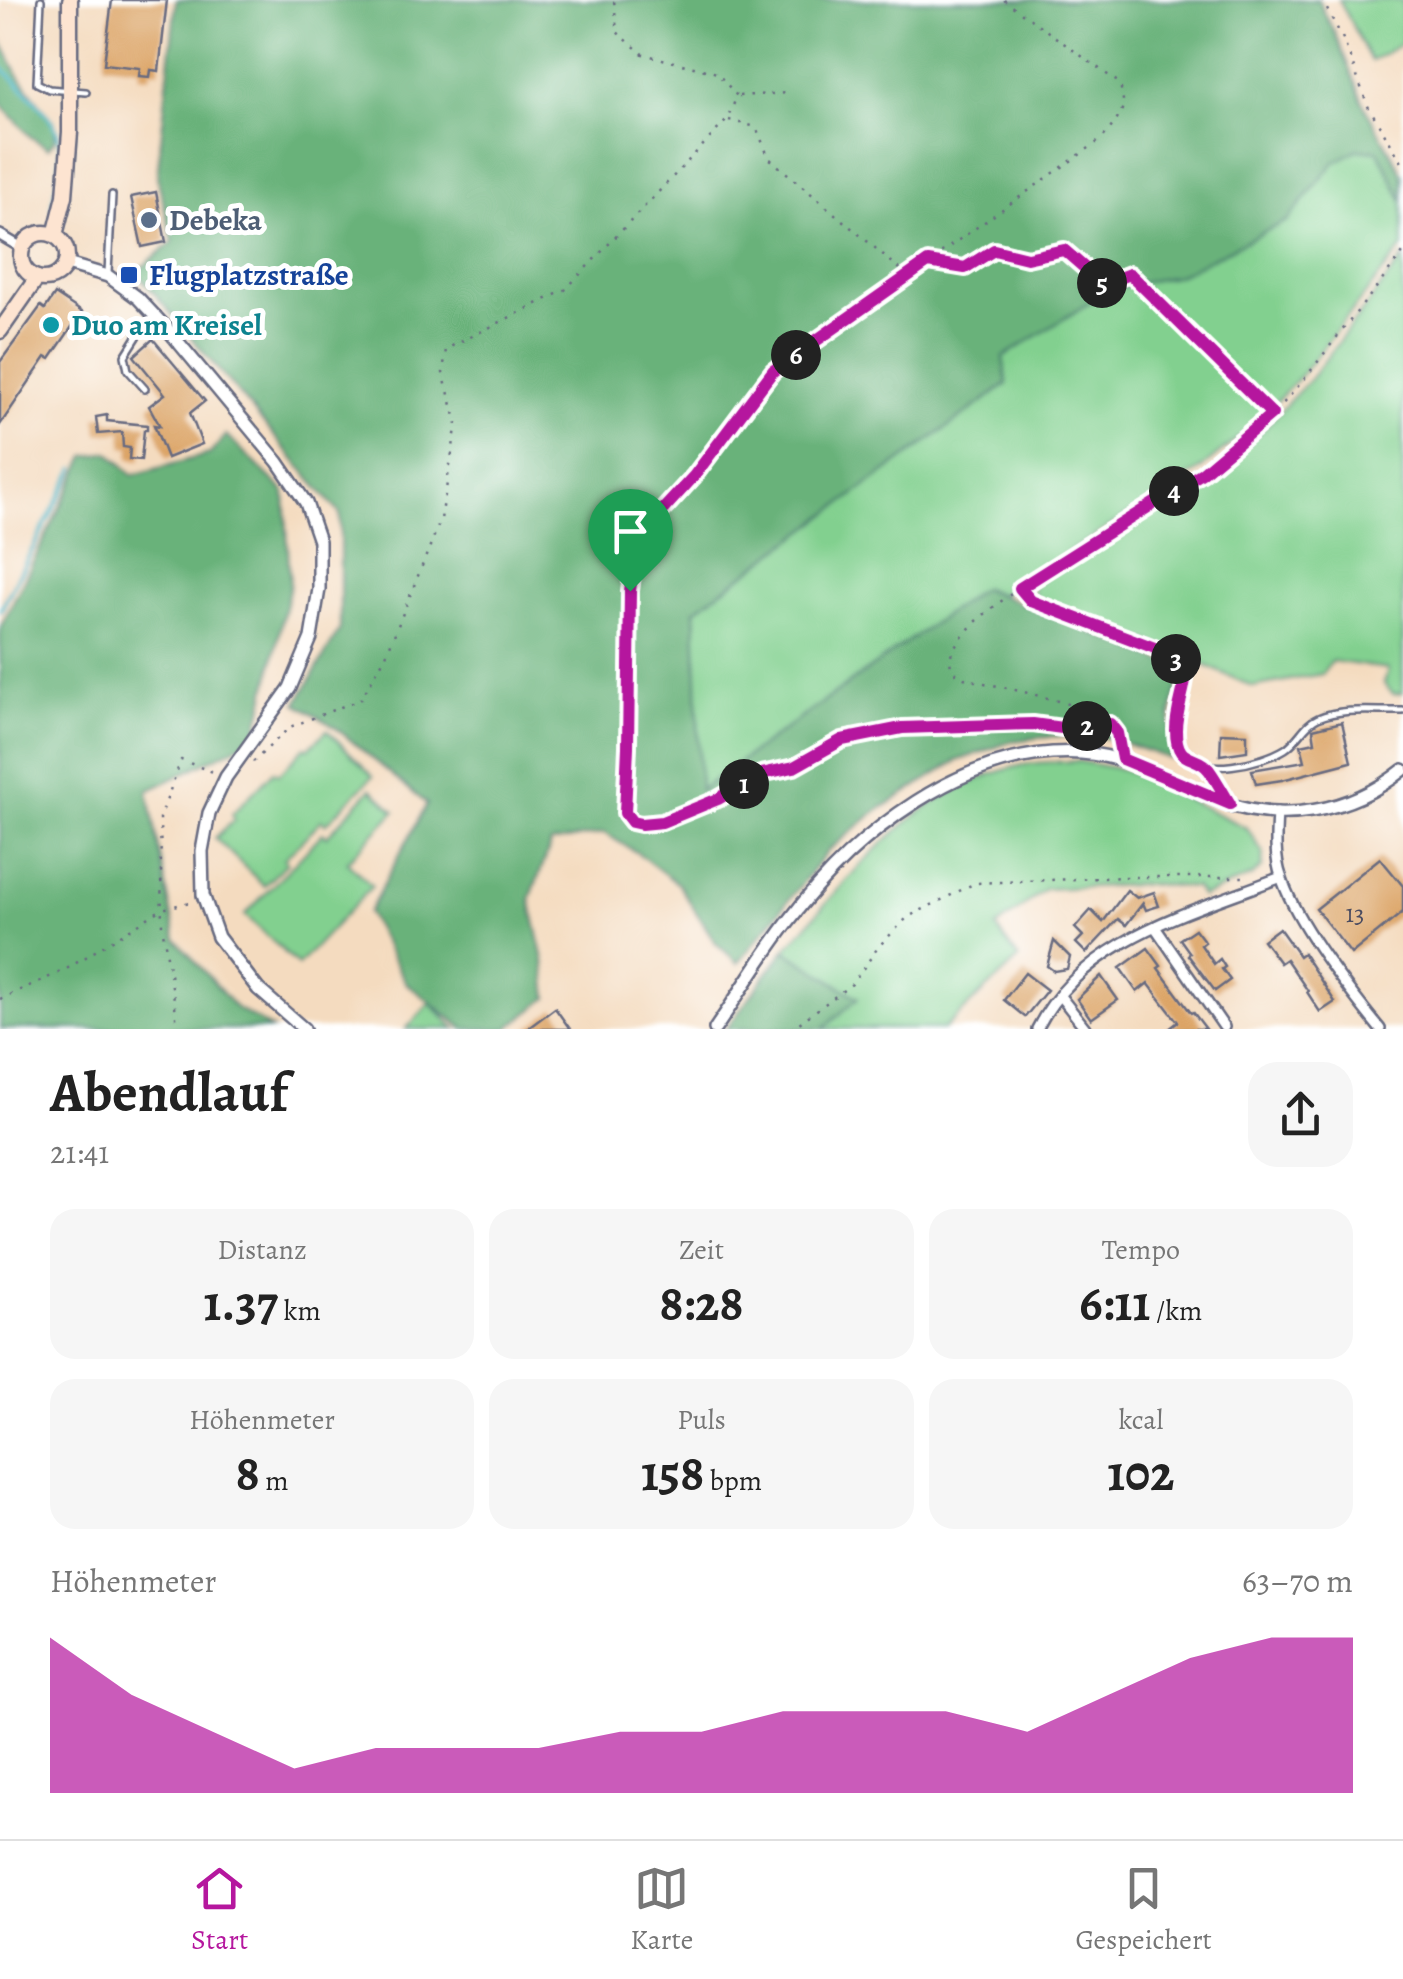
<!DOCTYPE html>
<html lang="de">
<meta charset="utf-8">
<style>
:root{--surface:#fff;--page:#f6f6f6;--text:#222;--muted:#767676;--line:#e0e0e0;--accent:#b5179e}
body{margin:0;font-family:Alegreya,serif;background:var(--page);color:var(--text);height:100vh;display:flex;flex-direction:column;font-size:38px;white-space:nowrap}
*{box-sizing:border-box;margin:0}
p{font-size:32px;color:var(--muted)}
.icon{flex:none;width:55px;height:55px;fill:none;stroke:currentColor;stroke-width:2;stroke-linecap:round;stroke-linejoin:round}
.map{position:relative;height:1029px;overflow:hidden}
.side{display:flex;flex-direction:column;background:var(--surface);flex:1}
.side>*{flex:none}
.pin{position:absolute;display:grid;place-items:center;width:85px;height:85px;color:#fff;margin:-102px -42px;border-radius:50% 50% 50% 0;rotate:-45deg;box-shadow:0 0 10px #0007}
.pin .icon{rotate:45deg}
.km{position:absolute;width:50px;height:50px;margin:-25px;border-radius:50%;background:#222;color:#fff;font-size:28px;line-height:50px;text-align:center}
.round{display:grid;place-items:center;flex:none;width:105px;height:105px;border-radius:30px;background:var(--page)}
.head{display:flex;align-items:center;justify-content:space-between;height:170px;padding:0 50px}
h1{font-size:55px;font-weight:600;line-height:75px}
.metrics{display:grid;grid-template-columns:repeat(3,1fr);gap:15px;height:170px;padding:10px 50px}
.metrics div{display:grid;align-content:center;border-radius:25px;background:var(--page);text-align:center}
.metrics b{font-size:50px;font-weight:600}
.metrics small{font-size:28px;font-weight:400}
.metrics p{font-size:28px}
.chart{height:280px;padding:20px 50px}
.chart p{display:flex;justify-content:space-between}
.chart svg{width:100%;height:180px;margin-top:10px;fill:var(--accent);opacity:.7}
.tab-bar{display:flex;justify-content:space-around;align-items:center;height:140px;border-top:2px solid var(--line);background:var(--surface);font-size:28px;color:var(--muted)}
.tab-bar a{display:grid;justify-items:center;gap:5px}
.tab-bar .active{color:var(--accent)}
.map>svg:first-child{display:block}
.green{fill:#82d08f;stroke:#4e8076;stroke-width:2.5}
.forest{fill:#69b27a;stroke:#42706c;stroke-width:2.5}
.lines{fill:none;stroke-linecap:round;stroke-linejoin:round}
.stream{stroke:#46b3c2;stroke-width:4}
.building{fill:#dca466}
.service-casing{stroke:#676b80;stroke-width:10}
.minor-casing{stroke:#676b80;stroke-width:14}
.tertiary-casing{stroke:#676b80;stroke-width:16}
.secondary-casing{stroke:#676b80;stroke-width:19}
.path{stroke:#676b80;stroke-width:2.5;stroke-dasharray:2.5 8;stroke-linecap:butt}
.service{stroke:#fff;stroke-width:5}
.minor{stroke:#fff;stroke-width:9}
.tertiary{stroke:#fff;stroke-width:11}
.secondary{stroke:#fde4d1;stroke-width:14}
.route-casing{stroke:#fff;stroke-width:20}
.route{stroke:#b5179e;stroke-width:12}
.service-dot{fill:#5c6f8a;stroke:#fff;stroke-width:4}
.transit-dot{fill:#1a4fb4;stroke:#fff;stroke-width:4}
.culture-dot{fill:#0f9aa8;stroke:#fff;stroke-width:4}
.labels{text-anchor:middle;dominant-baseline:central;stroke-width:10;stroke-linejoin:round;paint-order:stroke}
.number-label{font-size:25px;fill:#4b4c60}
.service-label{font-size:30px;font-weight:bold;fill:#4e5e75;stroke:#fff;text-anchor:start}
.transit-label{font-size:30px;font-weight:bold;fill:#164399;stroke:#fff;text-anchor:start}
.culture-label{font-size:30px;font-weight:bold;fill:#0d838f;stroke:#fff;text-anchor:start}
</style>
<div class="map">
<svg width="1403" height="1029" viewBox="0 0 1403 1029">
<rect width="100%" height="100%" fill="#fff"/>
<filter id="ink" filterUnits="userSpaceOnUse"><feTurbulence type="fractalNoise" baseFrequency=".01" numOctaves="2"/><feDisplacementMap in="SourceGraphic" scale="20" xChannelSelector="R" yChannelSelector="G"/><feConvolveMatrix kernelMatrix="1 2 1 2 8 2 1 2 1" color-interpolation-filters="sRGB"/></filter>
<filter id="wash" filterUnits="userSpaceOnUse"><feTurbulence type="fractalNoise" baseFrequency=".0048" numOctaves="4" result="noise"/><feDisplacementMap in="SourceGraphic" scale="40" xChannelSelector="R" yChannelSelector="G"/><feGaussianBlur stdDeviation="2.25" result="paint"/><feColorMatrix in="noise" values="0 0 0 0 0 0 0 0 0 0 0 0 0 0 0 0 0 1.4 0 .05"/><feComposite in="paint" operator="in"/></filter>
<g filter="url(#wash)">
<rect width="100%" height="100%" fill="#f4dbbf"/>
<g class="green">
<polygon points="1339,0 1403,0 1403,43 1371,61"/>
<polygon points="1358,149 1378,151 1403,201 1403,247 1303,373 1257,423 1199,470 1001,595 983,588 699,791 695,609 1006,385 1003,357 1111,289 1178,275 1288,220 1333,163"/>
<polygon points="1403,258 1403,693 1393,694 1384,684 1388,669 1332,661 1322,674 1253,687 1187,657 1034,597 1033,584 1205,478 1263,429 1311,378"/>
<polygon points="327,730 373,776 326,824 322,820 284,859 287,863 264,886 215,838 234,820 232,814 274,771 279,774 305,747 308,749"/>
<path d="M1077,761L1126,770L1247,828L1263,853L1262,868L1252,876L1202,897L1196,888L1154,884L1045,889L996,928L1019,959L944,1029H823L857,998L785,950C856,871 913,790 1023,765C1040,761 1060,762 1077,761Z"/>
<polygon points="371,789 395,811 347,862 372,886 298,965 245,915 323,833 327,836"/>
<polygon points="430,1003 456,1029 406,1029"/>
</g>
<g class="forest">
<polygon points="176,0 1318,0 1335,34 1365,107 1403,174 1403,201 1378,151 1358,149 1334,163 1288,220 1178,275 1111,289 1003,357 1007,384 695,610 700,790 983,588 1182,669 1171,716 1171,759 1109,738 1053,736 1013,741 957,761 874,813 829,850 738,963 716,943 678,884 639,854 604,833 551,843 530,899 544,960 548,998 507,1029 464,1029 406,983 368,913 427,804 336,728 297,703 340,629 340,514 136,272 173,242 157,177"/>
<polygon points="0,39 19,76 55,125 55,140 48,148 31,137 0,103"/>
<polygon points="226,435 285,492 290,585 256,737 148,791 176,939 235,1007 272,1029 0,1029 0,628 86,456 109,452 133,475 210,454"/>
<polygon points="785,950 858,998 823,1029 726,1029"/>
</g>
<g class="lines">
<g class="stream">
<path d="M0,65C17,84 53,113 59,138C65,160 56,185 52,207"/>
<polyline points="0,611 75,468"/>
</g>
</g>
<g id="blocks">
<g class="building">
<polygon points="112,0 167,0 159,71 151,70 150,77 139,76 140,68 104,64"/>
<polygon points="156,192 166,242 142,247 131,197"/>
<polygon points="55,294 82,312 50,359 46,357 0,425 0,362 41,306 45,309"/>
<polygon points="153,339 205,401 190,413 202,444 167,458 154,425 160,426 149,406 165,394 134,356"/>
<polygon points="107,415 107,421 147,425 147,430 144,430 141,460 129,459 130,448 123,447 122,432 98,434 96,417"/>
<polygon points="1342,722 1351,762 1282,780 1256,784 1252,770 1305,761 1301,745 1315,742 1313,729"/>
<polygon points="1221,733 1247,734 1247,751 1220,755"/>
<polygon points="1380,858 1403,886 1403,912 1351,954 1316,909"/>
<polygon points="1127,890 1137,898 1154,892 1159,906 1146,910 1143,903 1126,925 1118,919 1086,953 1076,943 1083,936 1075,928 1091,910 1103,922"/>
<polygon points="1279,928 1299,956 1303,953 1335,1002 1320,1012 1307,992 1308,991 1286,959 1280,963 1263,940"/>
<polygon points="1195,929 1205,942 1201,945 1214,964 1220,959 1225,967 1222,969 1230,980 1215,991 1188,955 1190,953 1180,939"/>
<polygon points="1054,941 1070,957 1067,969 1054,971 1047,966"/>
<polygon points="1148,948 1161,966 1158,968 1191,1013 1193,1012 1206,1029 1169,1029 1178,1022 1148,983 1137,992 1120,968"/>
<polygon points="1025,973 1047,990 1025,1017 1004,1000"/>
<polygon points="1101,976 1118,1000 1091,1019 1077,999"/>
<polygon points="555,1008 570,1029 527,1029"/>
</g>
</g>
</g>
<g filter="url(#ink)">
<use href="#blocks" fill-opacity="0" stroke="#676b80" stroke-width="2.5"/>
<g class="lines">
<g class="service-casing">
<g id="service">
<polyline points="41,0 37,83 49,89 86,92"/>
<polyline points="108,273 112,195"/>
<polyline points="145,389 128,370 125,356 142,329 153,317"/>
<path d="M1177,716C1176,729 1174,742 1183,753C1201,778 1262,763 1285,749C1298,741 1304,724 1318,718C1344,707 1376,712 1403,711"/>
</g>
</g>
<g class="minor-casing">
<g id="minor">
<polyline points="0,235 22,248"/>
<path d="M1277,812C1276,833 1274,856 1281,876C1295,922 1349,991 1380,1029"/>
<polyline points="1155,927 1224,1027"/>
<polyline points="1060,996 1086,1029"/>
<path d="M1037,1029C1084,937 1193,912 1281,877"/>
</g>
</g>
<g class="tertiary-casing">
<g id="tertiary">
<polyline points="67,264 108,276 138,298 169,331 278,462 306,503 319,541 319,589 311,638 290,688 226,777 209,813 202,851 203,895 218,937 258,989 304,1029"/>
<path d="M715,1029C739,994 762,956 788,922C854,834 965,746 1081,753C1130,756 1171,782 1217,800C1280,826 1351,812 1403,770"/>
</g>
</g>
<g class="secondary-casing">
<g id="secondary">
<circle cx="44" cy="256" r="23"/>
<polyline points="55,235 65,196 70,132 70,0"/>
<polyline points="0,331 37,278"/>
</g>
</g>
<g class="path">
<path d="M1004,0L1119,83C1129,111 1119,117 1102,139L773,371L694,476L637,539L630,591L628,747L625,813L632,822L641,824L662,821L718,799L761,774L794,767L842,740L902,727L1033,725L1062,728L1110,723"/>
<polyline points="1322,0 1343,39 1368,106 1403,164"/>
<polyline points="739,96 789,93"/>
<polyline points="729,120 756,127 769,158 907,275"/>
<polyline points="928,262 965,267 994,250 1027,258 1064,251 1103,284 1130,274 1271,412"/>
<polyline points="1021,589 1031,601 1168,653 1186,666 1187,682 1179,708"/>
<path d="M1120,748C1119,740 1118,732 1112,726C1091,703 997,687 964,678C951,672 946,662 954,648C976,611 1038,577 1074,554C1136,515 1200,477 1257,429C1287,403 1312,369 1337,337C1359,309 1382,281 1403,253"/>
<polyline points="253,762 290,727 361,699 386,655 441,519 457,423 443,373 446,349 565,290 727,120 737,96 717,73 643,54 617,32 614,0"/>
<polyline points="0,999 65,970 162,909 194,901"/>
<polyline points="177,1029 175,1005 162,925 160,818 181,760 213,772"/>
<polyline points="791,1029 852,984 879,946 908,917 975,883 1126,877 1248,877"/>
</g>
<use href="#service" class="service"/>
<use href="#minor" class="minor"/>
<use href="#tertiary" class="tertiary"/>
<use href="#secondary" class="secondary"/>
</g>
</g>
<g class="lines" filter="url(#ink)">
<g class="route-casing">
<path id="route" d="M994,250L1027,258L1064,250L1103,284L1130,274L1272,414L1202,473L1020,588L1031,601L1168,653L1186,666C1187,688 1176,707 1176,730C1176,766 1196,753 1209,770C1217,781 1223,793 1230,804L1122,759L1117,733L1110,724L1062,728L1033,724L902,728L842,740L794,767L761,774L718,799L662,822L641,824L632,822L625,813L628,747L630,591L637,538L694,476L773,371L928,262L965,268Z"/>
</g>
<use href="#route" class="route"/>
</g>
<circle class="service-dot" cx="149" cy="220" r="10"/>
<rect class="transit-dot" x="119" y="265" width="20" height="20" rx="5"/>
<circle class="culture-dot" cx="51" cy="325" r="10"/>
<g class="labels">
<g class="number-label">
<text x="1355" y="914">13</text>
</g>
<g class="service-label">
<text x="169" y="220">Debeka</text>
</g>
<g class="transit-label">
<text x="149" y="275">Flugplatzstraße</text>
</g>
<g class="culture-label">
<text x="71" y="325">Duo am Kreisel</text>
</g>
</g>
</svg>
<div class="pin" style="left:630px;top:591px;background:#1e9e55"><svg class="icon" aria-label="arrive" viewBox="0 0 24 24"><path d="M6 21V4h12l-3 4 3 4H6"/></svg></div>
<b class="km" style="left:744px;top:784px">1</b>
<b class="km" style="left:1087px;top:726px">2</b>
<b class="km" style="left:1176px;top:659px">3</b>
<b class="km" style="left:1174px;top:491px">4</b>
<b class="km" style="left:1102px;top:283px">5</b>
<b class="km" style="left:796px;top:355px">6</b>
</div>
<section class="side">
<div class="head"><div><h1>Abendlauf</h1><p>21:41</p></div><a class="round"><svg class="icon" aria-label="share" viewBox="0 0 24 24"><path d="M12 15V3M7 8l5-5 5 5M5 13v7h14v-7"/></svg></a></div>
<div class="metrics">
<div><p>Distanz</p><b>1.37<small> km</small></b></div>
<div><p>Zeit</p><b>8:28</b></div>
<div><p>Tempo</p><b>6:11<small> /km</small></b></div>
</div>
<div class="metrics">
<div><p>Höhenmeter</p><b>8<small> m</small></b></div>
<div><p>Puls</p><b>158<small> bpm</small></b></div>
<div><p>kcal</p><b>102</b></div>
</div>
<div class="chart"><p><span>Höhenmeter</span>63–70 m</p>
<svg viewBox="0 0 160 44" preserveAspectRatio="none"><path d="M0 44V6L10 20L20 29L30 38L40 33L50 33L60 33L70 29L80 29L90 24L100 24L110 24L120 29L130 20L140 11L150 6L160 6V44z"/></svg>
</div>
</section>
<nav class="tab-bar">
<a class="active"><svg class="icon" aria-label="home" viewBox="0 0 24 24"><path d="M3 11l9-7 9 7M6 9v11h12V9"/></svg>Start</a>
<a><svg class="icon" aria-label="map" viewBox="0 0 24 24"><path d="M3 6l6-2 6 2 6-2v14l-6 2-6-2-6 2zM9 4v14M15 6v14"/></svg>Karte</a>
<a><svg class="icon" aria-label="saved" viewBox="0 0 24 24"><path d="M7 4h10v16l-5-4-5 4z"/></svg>Gespeichert</a>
</nav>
